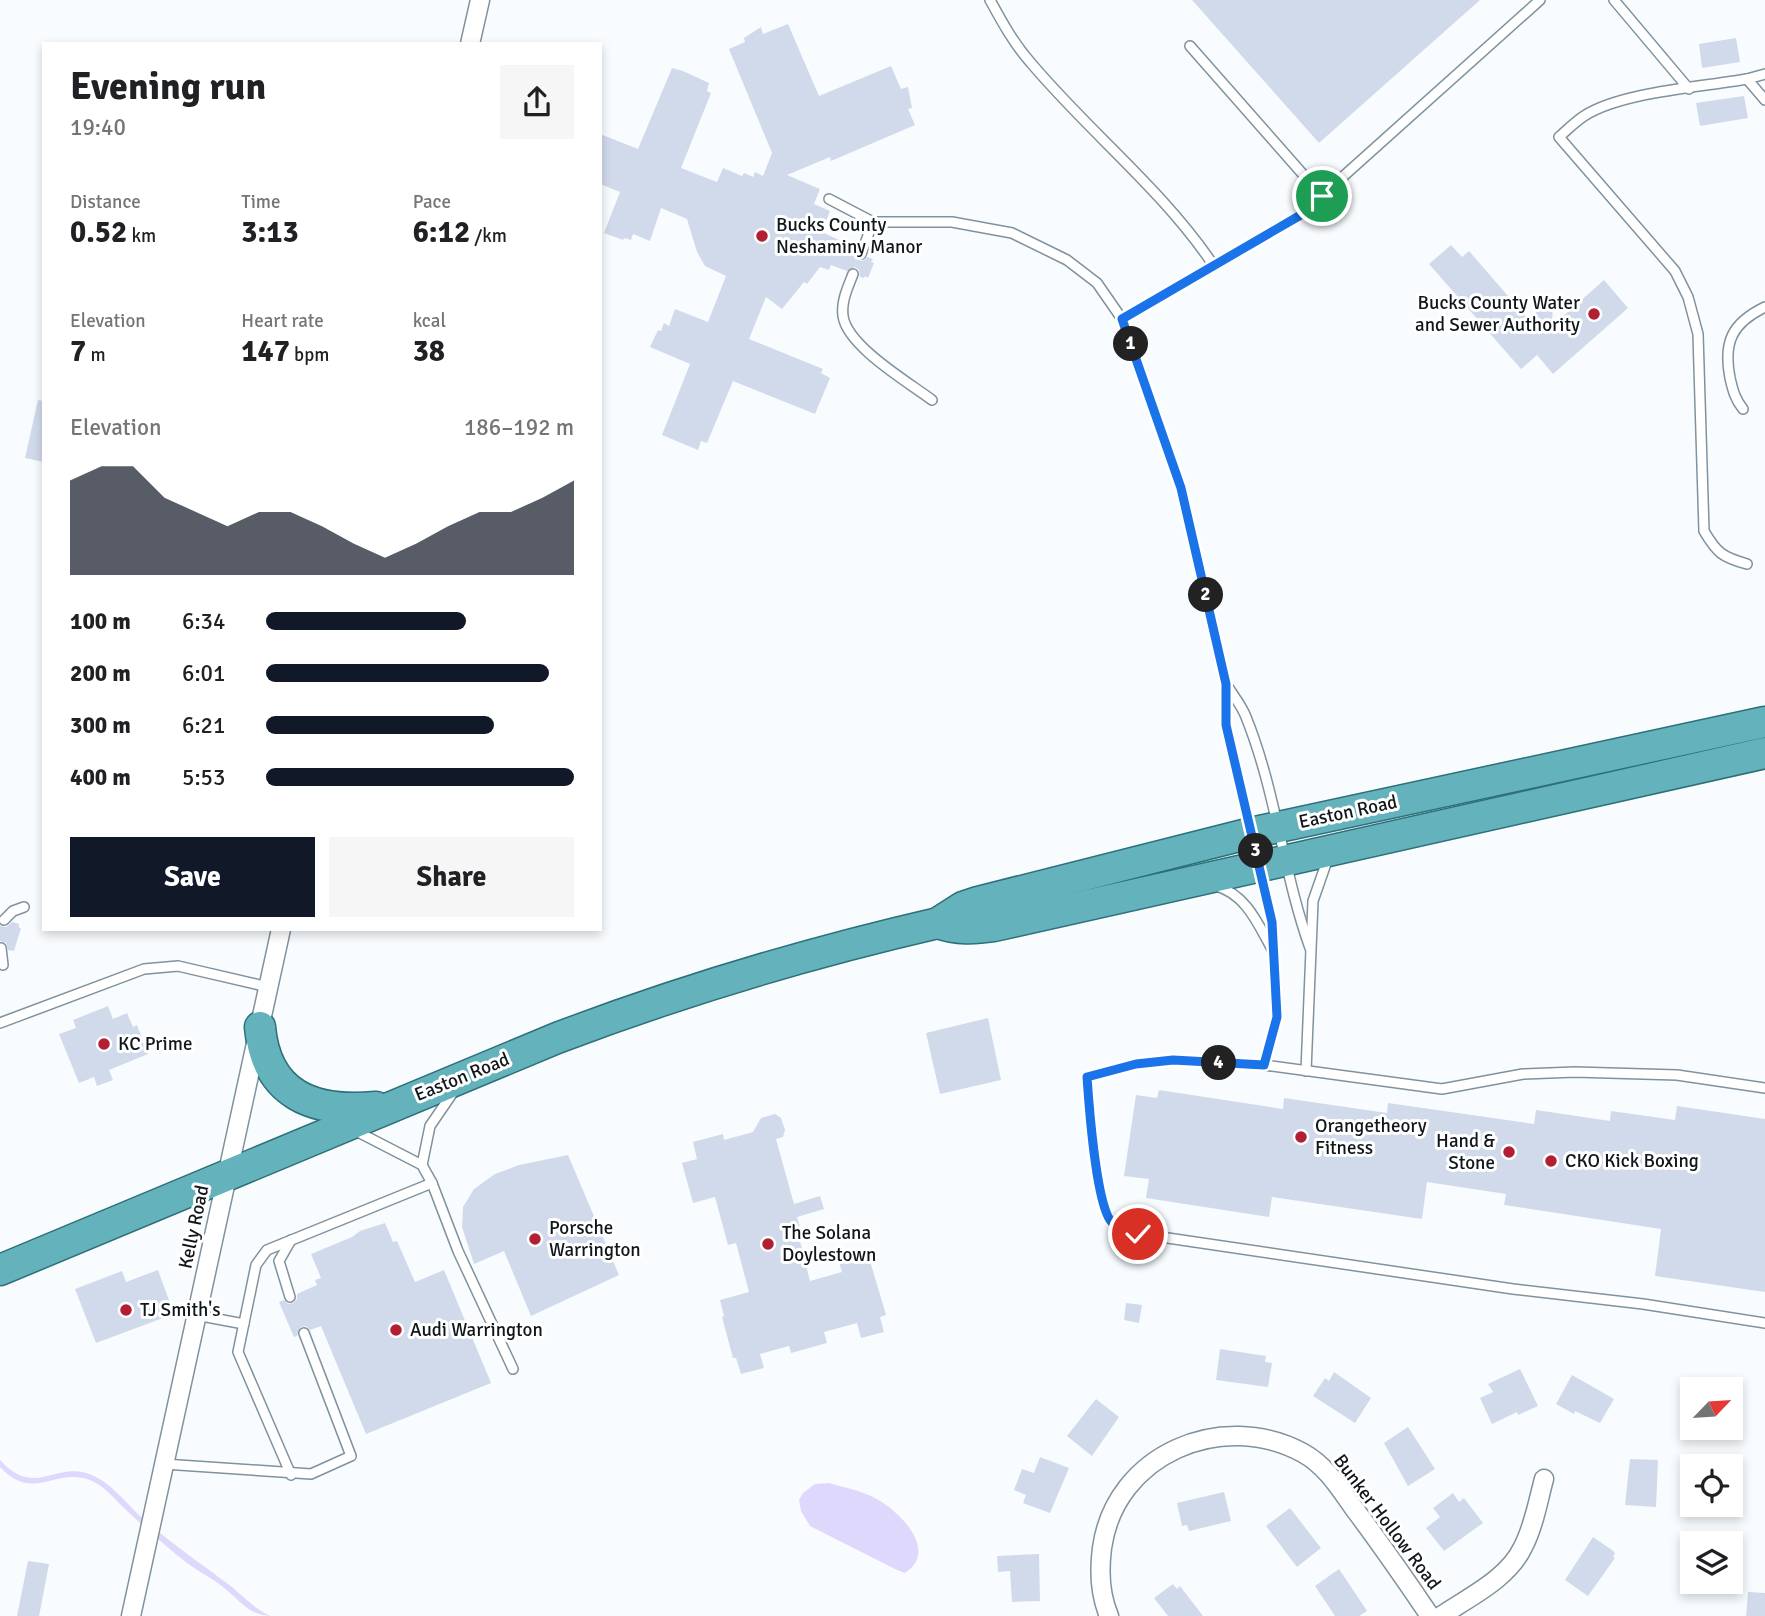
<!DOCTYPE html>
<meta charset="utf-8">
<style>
:root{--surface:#fff;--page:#f6f6f6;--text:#202124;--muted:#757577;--accent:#111827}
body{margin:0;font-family:Signika,sans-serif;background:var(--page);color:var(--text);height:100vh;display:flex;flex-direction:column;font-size:26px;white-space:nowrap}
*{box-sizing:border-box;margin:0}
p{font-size:23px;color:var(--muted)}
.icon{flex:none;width:38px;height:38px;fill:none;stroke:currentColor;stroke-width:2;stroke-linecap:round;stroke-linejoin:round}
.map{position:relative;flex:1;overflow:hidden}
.side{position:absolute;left:42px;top:42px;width:560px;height:889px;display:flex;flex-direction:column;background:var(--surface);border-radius:0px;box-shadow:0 4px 10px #0003}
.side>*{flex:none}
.needle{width:46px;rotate:65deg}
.fabs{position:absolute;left:1680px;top:1377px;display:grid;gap:14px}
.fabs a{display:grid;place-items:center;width:63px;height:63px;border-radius:0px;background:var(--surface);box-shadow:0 4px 10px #0003;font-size:35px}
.pin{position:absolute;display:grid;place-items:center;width:60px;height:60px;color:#fff;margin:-30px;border:4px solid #fff;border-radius:50%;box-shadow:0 2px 7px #0007}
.km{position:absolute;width:35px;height:35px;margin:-18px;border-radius:50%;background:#222;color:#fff;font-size:19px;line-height:35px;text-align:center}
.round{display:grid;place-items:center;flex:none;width:74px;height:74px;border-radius:0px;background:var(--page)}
.summary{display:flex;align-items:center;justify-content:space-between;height:119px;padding:0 28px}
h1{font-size:38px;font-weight:700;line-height:52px}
.stats{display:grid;grid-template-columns:repeat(3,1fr);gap:10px;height:119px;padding:7px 28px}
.stats div{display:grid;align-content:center}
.stats b{font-size:30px;font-weight:700}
.stats small{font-size:19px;font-weight:400}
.stats p{font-size:19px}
.chart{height:196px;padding:14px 28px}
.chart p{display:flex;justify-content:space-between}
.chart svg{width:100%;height:126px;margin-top:7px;fill:var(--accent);opacity:.7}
.action{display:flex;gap:14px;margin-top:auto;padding:14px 28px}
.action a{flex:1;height:80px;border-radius:0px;background:var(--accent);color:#fff;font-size:28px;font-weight:700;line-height:80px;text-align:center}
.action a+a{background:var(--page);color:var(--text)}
ul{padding:0 28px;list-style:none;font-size:23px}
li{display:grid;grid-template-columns:112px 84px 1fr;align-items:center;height:52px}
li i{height:18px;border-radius:9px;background:var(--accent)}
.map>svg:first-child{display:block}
.water{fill:#ded8fc}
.building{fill:#d1daeb}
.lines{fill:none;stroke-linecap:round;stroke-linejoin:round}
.service-casing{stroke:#80929d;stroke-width:12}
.minor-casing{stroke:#80929d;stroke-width:21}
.trunk-casing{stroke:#2d7079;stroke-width:33}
.service{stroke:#fff;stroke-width:9}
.minor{stroke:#fff;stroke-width:18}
.trunk{stroke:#64b3bc;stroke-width:30}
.route-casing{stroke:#fff;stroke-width:14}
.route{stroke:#1a73e8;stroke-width:9}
.poi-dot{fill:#b21f33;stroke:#fff;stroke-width:2.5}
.labels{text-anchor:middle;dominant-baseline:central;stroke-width:6;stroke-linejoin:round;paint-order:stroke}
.poi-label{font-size:19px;fill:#10171b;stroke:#fff;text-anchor:start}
.street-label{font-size:19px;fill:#10171b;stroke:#fff}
</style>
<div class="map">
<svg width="1765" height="1616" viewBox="0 0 1765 1616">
<rect width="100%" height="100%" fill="#f8fcff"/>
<g class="water">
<path d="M0,1460C36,1500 57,1458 94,1476C112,1484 125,1502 139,1515C167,1540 194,1559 224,1581C241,1593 252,1608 271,1616C249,1616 240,1600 223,1587C212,1578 199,1572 187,1563C165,1546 143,1526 123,1507C113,1497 103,1485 90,1480C54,1467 34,1503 0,1467Z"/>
<path d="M829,1483C843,1487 858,1490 871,1496C896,1507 941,1550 905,1573L897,1570L810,1526L801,1511L799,1500L803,1493L815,1484Z"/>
</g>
<g class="building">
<polygon points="1192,0 1480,0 1319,143"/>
<polygon points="788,24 819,96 891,66 901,89 908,87 912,108 908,109 915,125 831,161 830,157 787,175 820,189 814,204 830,211 822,232 841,241 839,245 854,251 854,256 858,260 863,261 867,257 873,259 871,262 874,263 868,278 865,276 864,278 860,277 859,270 855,267 847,271 831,265 829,270 820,267 807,284 804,282 782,309 766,297 749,339 823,369 821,373 830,378 815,414 733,381 707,443 701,441 698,450 662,435 690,364 650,347 658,330 661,331 664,323 669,326 675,309 708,322 726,276 705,266 697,252 687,219 661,208 650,241 633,234 631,240 624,238 623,240 604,233 620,192 600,184 600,134 638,149 672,68 683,71 709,83 707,91 711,93 681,168 717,182 723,168 742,176 744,173 753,177 755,172 763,176 772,153 729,49 745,42 744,38 761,27 763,34"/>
<polygon points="1736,38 1740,62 1702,68 1699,44"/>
<polygon points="1744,96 1748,118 1700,126 1696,103"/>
<polygon points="1451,245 1462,257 1469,251 1535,327 1537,300 1553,301 1552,326 1604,280 1628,308 1553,374 1537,355 1521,369 1429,264"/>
<polygon points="38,400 44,401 44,462 25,458"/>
<polygon points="12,922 19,924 19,928 21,928 14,951 8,950 6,943 0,941 0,926 6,927"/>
<polygon points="108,1006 113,1019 127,1013 133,1027 137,1025 148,1054 109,1070 113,1080 97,1086 94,1077 79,1083 59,1034 76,1028 73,1020"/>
<polygon points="988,1018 1001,1080 940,1094 926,1033"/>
<polygon points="1159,1090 1283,1109 1284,1098 1387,1113 1388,1103 1534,1124 1536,1110 1610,1121 1611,1111 1675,1120 1677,1106 1765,1119 1765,1292 1655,1276 1661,1229 1504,1205 1506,1194 1427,1182 1422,1219 1272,1197 1269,1217 1146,1198 1149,1179 1124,1176 1136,1095 1157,1098"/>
<polygon points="775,1114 781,1118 785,1130 783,1137 776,1139 794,1204 820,1196 824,1209 797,1217 804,1240 800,1241 810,1281 842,1272 839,1262 868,1254 886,1315 880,1317 884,1332 861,1338 857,1323 824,1332 827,1343 791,1353 789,1346 760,1354 764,1368 741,1374 736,1358 733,1358 722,1317 724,1316 720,1300 749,1292 736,1243 728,1245 715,1197 693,1203 682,1163 697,1159 693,1142 723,1134 724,1140 753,1132 761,1118"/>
<polygon points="568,1155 619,1275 531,1316 504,1251 474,1264 462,1227 463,1207 474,1189 495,1174 519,1165"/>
<polygon points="385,1223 393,1242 397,1241 415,1282 444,1270 491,1383 366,1434 321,1326 310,1330 306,1326 301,1327 297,1336 294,1337 279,1302 284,1300 288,1304 293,1303 297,1299 297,1294 317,1285 315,1280 321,1278 311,1254 352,1237 360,1231"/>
<polygon points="158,1270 170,1303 166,1304 171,1315 96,1343 75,1289 122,1271 126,1282"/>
<polygon points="1126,1303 1142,1305 1139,1323 1124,1320"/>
<polygon points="1220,1349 1266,1356 1265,1362 1272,1363 1268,1387 1216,1380"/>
<polygon points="1520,1369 1538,1406 1518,1415 1517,1412 1492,1424 1480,1398 1493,1392 1488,1384"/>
<polygon points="1334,1372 1371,1398 1355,1423 1313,1396 1325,1378 1329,1381"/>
<polygon points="1572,1375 1614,1399 1600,1423 1575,1411 1574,1414 1556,1404"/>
<polygon points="1096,1399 1119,1417 1092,1456 1067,1436"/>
<polygon points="1408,1427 1435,1469 1408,1486 1384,1443"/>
<polygon points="1040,1457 1069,1468 1050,1513 1023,1503 1026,1495 1014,1490 1022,1469 1034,1473"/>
<polygon points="1630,1459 1658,1460 1656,1507 1625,1505"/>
<polygon points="1224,1492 1231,1521 1189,1531 1187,1525 1182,1526 1177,1503"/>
<polygon points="1453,1493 1459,1502 1464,1498 1483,1523 1444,1551 1426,1528 1440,1517 1433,1508"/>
<polygon points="1290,1508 1321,1548 1297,1567 1266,1526"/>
<polygon points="1593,1537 1612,1550 1615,1553 1613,1557 1615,1558 1588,1596 1565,1580"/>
<polygon points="1039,1554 1040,1601 1012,1602 1010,1571 998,1572 997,1556"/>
<polygon points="28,1561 49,1564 39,1616 17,1616"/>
<polygon points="1339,1569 1367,1611 1359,1616 1335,1616 1315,1586"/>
<polygon points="1173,1584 1177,1589 1180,1586 1203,1616 1168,1616 1154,1598"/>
<polygon points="1748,1592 1765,1593 1765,1616 1746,1616"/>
</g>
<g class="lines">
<g class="service-casing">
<g id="service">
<path d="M990,0C1002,22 1014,44 1031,63C1090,133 1163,190 1214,266"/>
<polyline points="1614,0 1689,89"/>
<polyline points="1190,46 1322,196"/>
<polyline points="1747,79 1765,100"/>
<polyline points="829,199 873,222"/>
<polyline points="861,254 873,222 952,222 1012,233 1067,260 1097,283 1122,319 1181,488 1226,684 1226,725 1272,922 1277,1017 1264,1065"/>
<path d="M853,274C848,287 841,301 843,316C847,346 908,382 932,400"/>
<polyline points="1122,319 1299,216 1540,0"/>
<path d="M1743,409C1735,399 1733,391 1730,378C1723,342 1732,323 1765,307"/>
<path d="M1747,564C1722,557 1717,553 1704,531L1698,334L1688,297L1675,271L1559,137C1567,130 1575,122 1584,116C1621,92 1702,87 1747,79L1765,74"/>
<path d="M1226,684C1233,695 1242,706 1246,717C1276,791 1283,873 1310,948"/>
<path d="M1216,886C1246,894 1258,924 1272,949"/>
<polyline points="4,920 13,911 24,907"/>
<polyline points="1,948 3,965"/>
<polyline points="0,1023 144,969 178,966 268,987"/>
<polyline points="1306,1071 1313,901 1328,858"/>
<path d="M1765,1088L1677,1075L1575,1072L1523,1074L1442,1089L1264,1065L1173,1060L1136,1064L1087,1077C1089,1107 1095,1196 1110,1219C1114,1226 1120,1229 1127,1232L1513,1289L1643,1304L1765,1323"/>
<polyline points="354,1130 422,1165 432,1183 458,1251 513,1369"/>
<polyline points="422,1165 430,1126 454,1091"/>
<polyline points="290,1297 279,1261 291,1240"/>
<polyline points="196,1315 244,1324"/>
<polyline points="164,1464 311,1474 351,1456 304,1333"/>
<polyline points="291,1475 238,1352 256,1265 267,1250 432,1183"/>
</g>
</g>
<g class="minor-casing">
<g id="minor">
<polyline points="470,44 480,0"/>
<polyline points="131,1616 281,929"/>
<path d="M1109,1616C1100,1595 1099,1571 1102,1548C1115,1454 1222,1409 1303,1453C1325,1465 1339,1487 1353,1507C1380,1543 1405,1579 1430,1616"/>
<path d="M1441,1616C1469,1597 1508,1579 1523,1547C1534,1526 1538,1501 1544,1479"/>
</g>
</g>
<g class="trunk-casing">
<g id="trunk">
<path d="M938,923C957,930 975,929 994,926L1765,753"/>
<path d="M260,1027C266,1095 313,1113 376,1107"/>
<path d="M0,1270L557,1038C681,991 808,953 938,923L963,907L978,902L1251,833L1765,722"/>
</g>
</g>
<use href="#service" class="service"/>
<use href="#minor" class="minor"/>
<use href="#trunk" class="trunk"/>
</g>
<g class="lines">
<g class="route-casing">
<path id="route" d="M1138,1234C1127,1232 1117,1230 1110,1220C1096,1199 1089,1106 1087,1077L1136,1064L1173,1060L1264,1065L1277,1017L1272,922L1226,725V684L1181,488L1122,319L1299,216L1322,196"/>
</g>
<use href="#route" class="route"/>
</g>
<g class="poi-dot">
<circle cx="762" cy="236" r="7"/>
<circle cx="1594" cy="314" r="7"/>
<circle cx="104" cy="1044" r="7"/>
<circle cx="1301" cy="1137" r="7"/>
<circle cx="1509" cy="1152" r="7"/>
<circle cx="1551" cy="1161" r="7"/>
<circle cx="535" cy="1239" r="7"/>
<circle cx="768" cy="1244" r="7"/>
<circle cx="126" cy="1310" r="7"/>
<circle cx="396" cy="1330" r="7"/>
</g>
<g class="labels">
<g class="poi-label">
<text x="776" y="225">Bucks County<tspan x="776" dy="22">Neshaminy Manor</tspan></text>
<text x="1580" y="303" text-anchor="end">Bucks County Water<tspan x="1580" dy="22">and Sewer Authority</tspan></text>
<text x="118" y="1044">KC Prime</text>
<text x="1315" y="1126">Orangetheory<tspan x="1315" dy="22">Fitness</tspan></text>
<text x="1495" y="1141" text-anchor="end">Hand &amp;<tspan x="1495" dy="22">Stone</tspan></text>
<text x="1565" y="1161">CKO Kick Boxing</text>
<text x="549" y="1228">Porsche<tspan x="549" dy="22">Warrington</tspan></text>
<text x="782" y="1233">The Solana<tspan x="782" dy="22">Doylestown</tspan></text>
<text x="140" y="1310">TJ Smith's</text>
<text x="410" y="1330">Audi Warrington</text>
</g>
<g class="street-label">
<text transform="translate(1348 812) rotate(-12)">Easton Road</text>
<text transform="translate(462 1077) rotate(-22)">Easton Road</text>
<text transform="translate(194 1227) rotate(-78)">Kelly Road</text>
<text transform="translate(1387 1522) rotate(53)">Bunker Hollow Road</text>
</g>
</g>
</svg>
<div class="fabs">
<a><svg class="needle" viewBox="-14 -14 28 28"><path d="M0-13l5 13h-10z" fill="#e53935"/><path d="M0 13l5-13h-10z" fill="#757577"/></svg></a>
<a><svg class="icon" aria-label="locate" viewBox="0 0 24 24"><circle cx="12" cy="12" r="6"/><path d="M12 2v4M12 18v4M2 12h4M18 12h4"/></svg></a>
<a><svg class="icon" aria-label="layers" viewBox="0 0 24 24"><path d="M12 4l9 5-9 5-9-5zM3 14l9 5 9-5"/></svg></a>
</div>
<div class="pin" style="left:1322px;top:196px;background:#1e9e55"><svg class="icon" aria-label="arrive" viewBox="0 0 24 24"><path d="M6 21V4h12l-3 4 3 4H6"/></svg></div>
<div class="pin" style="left:1138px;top:1234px;background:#d93025"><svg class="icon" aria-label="check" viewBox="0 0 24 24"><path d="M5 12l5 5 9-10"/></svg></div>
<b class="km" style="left:1131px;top:344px">1</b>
<b class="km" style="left:1206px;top:595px">2</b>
<b class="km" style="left:1256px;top:851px">3</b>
<b class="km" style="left:1219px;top:1063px">4</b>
<section class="side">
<div class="summary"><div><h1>Evening run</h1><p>19:40</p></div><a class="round"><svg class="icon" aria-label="share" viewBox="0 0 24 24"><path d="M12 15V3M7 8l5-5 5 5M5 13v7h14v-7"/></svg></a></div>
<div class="stats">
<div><p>Distance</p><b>0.52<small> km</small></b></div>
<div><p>Time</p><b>3:13</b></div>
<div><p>Pace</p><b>6:12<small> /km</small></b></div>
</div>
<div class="stats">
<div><p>Elevation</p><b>7<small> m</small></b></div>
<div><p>Heart rate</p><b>147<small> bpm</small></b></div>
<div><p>kcal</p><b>38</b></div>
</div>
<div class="chart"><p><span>Elevation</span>186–192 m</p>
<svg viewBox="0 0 160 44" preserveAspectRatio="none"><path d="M0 44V11L10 6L20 6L30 17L40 22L50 27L60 22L70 22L80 27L90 33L100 38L110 33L120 27L130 22L140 22L150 17L160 11V44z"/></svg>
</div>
<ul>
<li><b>100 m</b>6:34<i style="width:65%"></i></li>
<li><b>200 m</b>6:01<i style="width:92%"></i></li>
<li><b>300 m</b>6:21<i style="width:74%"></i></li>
<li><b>400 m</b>5:53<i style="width:100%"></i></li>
</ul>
<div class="action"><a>Save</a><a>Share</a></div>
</section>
</div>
